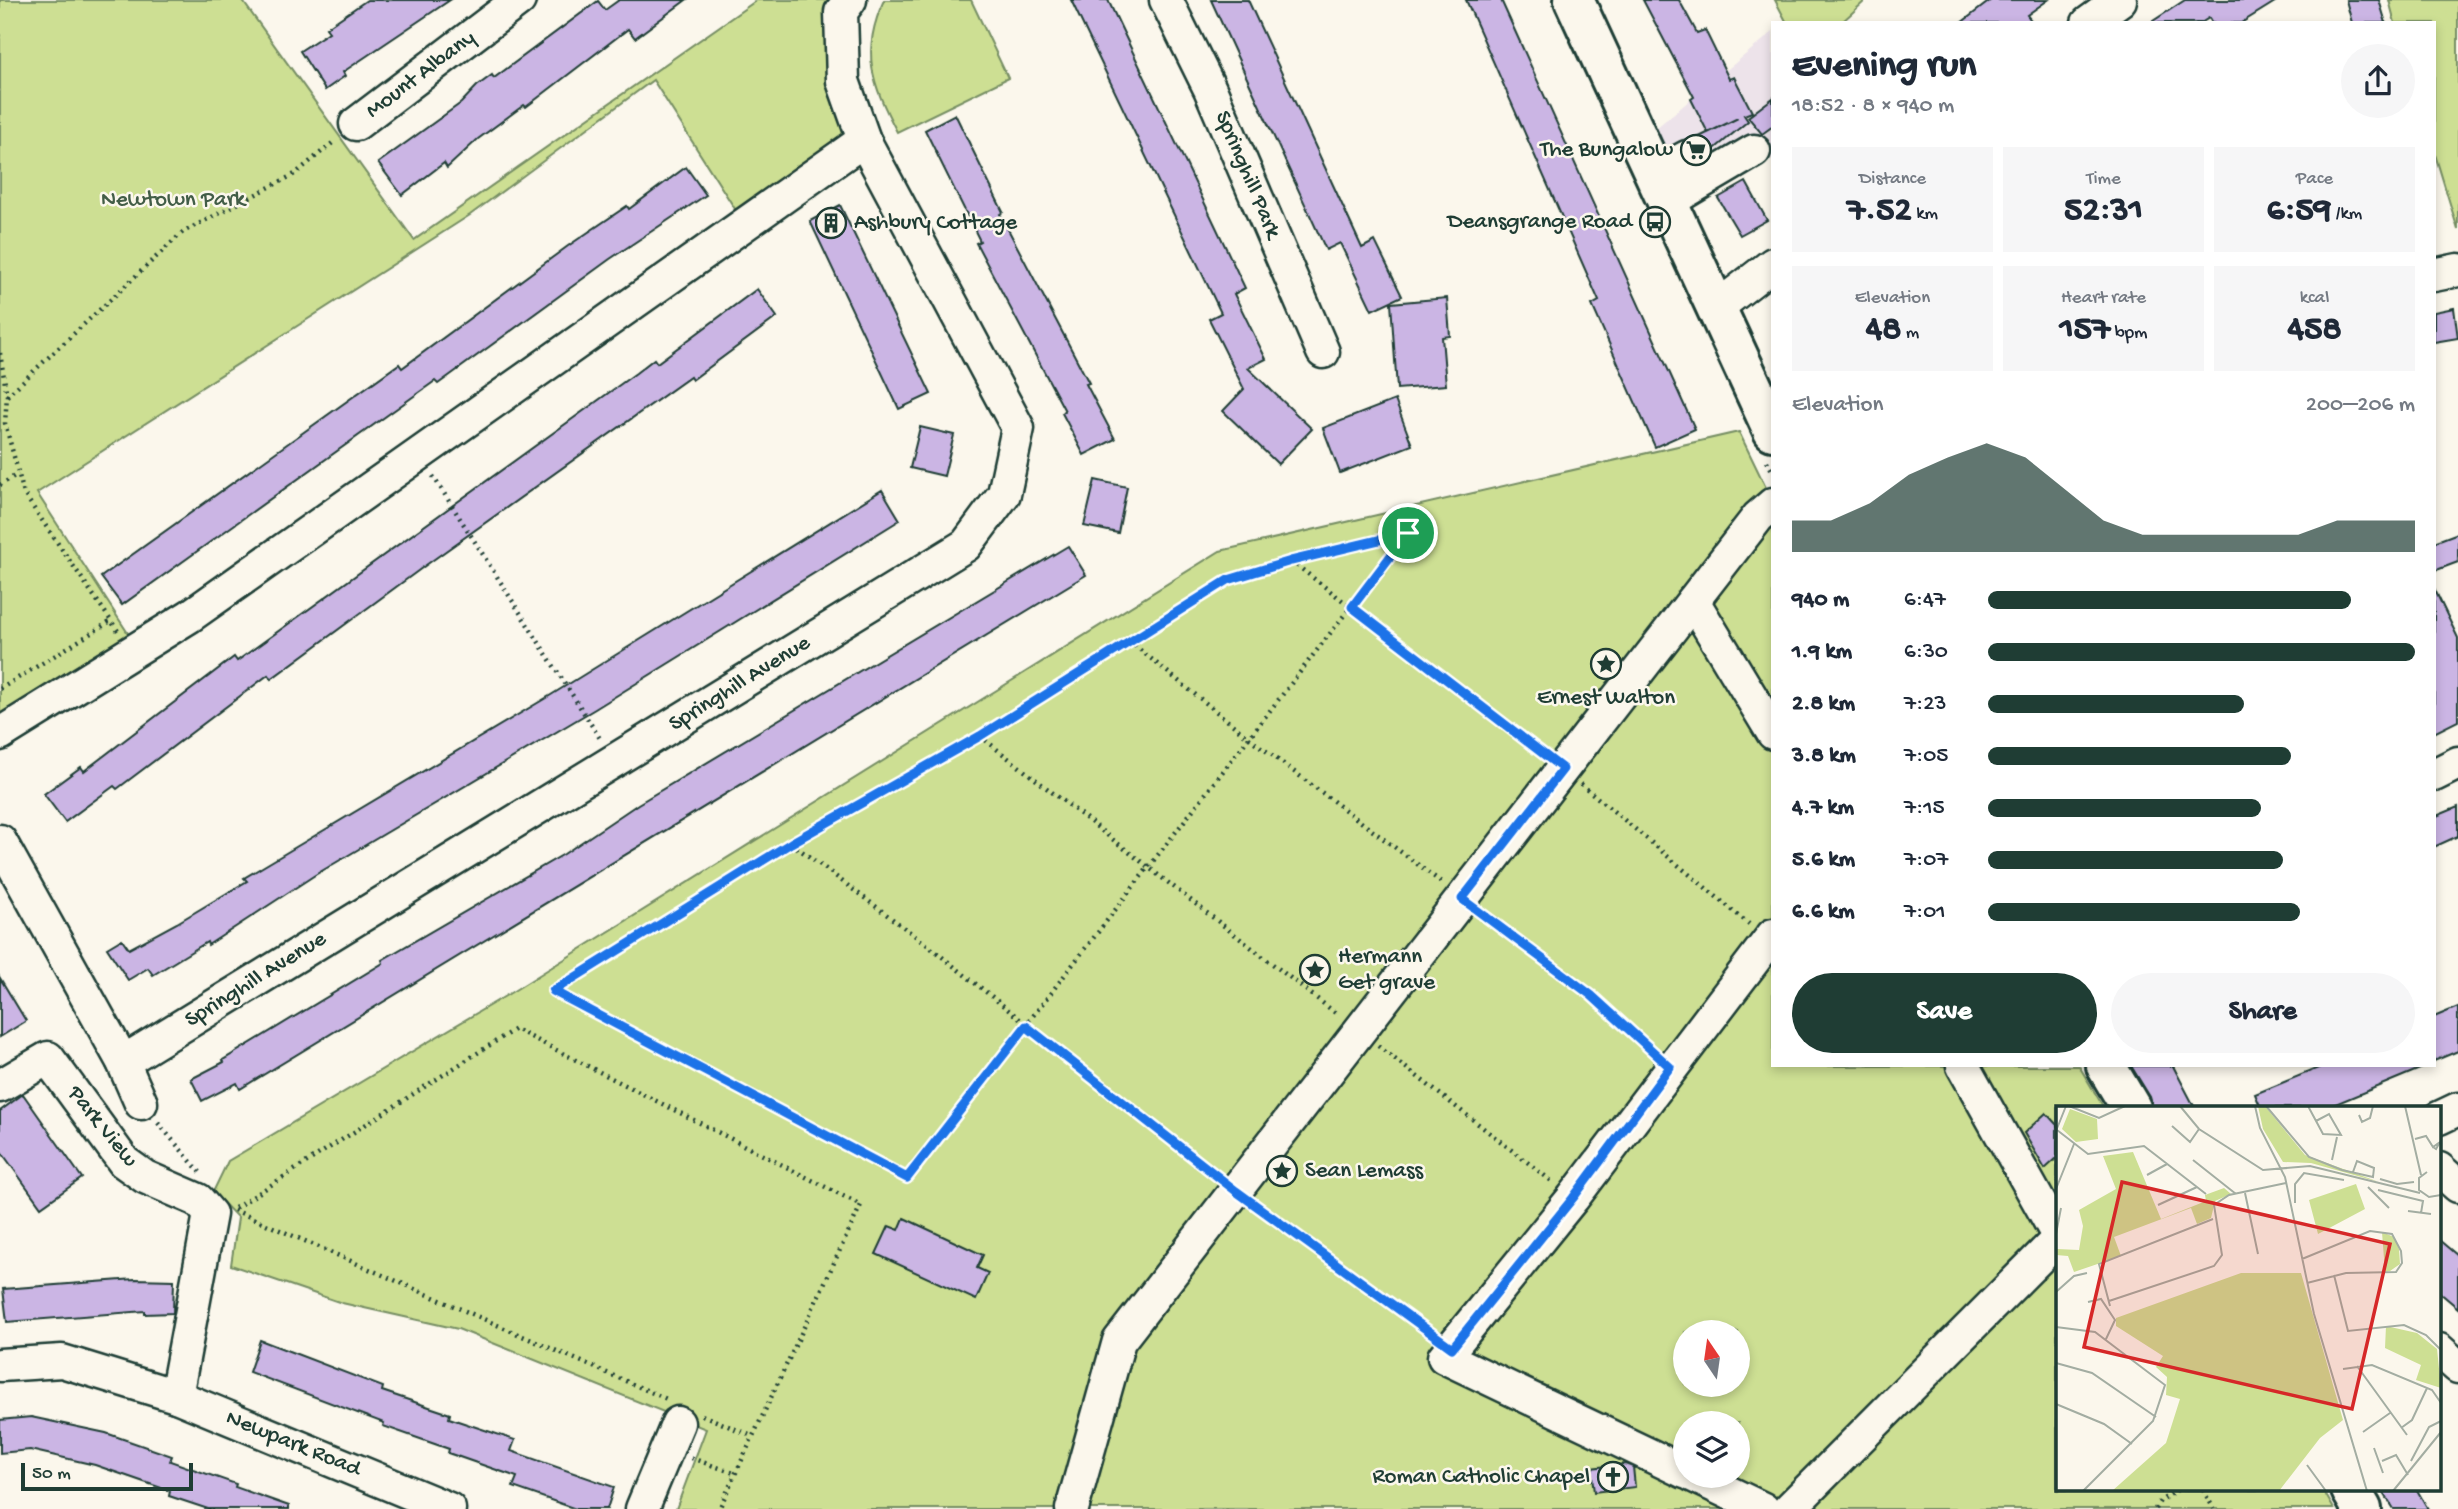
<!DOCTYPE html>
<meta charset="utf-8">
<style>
:root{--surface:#fff;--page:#f6f6f7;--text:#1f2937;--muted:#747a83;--accent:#1f3d34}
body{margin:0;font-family:"Gochi Hand",sans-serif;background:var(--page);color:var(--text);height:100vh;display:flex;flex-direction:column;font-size:26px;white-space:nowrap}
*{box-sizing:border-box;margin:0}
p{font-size:23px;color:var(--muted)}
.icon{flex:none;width:38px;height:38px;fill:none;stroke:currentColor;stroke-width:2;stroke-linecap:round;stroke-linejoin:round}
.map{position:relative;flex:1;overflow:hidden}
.panel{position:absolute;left:1771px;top:21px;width:665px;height:1046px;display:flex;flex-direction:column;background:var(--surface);border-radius:0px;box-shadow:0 4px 10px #0003}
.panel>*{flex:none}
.needle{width:46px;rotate:347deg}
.buttons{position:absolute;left:1673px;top:1320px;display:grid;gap:14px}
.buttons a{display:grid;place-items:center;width:77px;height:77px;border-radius:50%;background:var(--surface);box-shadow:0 4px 10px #0003;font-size:35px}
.scale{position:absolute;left:21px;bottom:18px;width:172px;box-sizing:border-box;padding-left:7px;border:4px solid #1f3d34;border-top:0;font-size:19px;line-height:24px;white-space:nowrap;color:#1f3d34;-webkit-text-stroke:5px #fbf7ec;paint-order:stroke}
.pin{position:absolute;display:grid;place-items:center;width:60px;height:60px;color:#fff;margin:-30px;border:4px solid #fff;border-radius:50%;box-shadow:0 2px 7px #0007}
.round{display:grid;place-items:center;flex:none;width:74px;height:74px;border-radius:37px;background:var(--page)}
.summary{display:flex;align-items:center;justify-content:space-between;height:119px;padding:0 21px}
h1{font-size:38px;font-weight:700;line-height:52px}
.stats{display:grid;grid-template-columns:repeat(3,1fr);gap:10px;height:119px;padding:7px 21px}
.stats div{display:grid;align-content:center;border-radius:0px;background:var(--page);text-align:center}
.stats b{font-size:35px;font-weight:700}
.stats small{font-size:19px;font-weight:400}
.stats p{font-size:19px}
.chart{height:196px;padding:14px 21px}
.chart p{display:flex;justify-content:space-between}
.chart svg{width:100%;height:126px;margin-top:7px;fill:var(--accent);opacity:.7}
.button{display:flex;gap:14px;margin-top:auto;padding:14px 21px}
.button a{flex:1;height:80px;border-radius:42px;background:var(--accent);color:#fff;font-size:28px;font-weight:700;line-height:80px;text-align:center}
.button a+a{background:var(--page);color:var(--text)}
ul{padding:0 21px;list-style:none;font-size:23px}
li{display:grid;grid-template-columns:112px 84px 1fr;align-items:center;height:52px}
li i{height:18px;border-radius:9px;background:var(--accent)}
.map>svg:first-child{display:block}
.built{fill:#ede3ea}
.green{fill:#cddf93;stroke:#768e64;stroke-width:2;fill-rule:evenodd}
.building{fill:#cbb5e4;stroke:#1f3d34;stroke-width:2}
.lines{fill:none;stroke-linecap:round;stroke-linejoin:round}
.minor-casing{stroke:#1f3d34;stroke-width:37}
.major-casing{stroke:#1f3d34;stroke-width:44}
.path{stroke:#1f3d34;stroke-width:4.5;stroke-dasharray:2 5;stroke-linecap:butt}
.minor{stroke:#fbf7ec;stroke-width:32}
.major{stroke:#fbf7ec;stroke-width:38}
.route-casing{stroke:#fff;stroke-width:14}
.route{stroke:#1a73e8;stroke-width:9}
.labels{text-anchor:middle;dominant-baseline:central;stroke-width:5;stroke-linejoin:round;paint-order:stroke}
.street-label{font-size:23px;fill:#1f3d34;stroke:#fbf7ec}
.poi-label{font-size:23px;fill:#1f3d34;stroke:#fbf7ec;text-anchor:end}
.park-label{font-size:23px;fill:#425d47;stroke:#fbf7ec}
.inset-road{fill:none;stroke:#a3ada2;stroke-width:2}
.view{fill:#d62828;fill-opacity:0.15;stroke:#d62828;stroke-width:3.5}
.inset-edge{fill:none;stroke:#1f3d34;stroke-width:3.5}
</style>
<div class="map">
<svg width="2458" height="1509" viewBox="0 0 2458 1509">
<rect width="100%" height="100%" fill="#fbf7ec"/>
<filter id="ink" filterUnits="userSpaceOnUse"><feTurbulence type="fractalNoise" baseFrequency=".0143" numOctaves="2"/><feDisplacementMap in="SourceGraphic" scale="14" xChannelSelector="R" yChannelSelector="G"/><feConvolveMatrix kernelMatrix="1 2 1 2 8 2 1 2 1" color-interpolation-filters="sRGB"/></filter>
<g filter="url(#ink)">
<polygon class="built" points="1773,32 1773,158 1691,205 1656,128"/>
<g class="green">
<polygon points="0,0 242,0 414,240 757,0 838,0 846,128 838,143 737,212 653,80 470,215 37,493 133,641 0,721"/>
<path d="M884,0H971L1008,78L897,132C872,84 860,52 884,0Z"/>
<polygon points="1775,0 1866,0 1841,23 1787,23"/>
<polygon points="2389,0 2458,0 2458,230 2434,151 2434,23 2395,23"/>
<path d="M1739,432L1773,502V1066H2079L2104,1108H2057V1490H2323L2334,1509H676L706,1429L458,1329L342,1303L231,1265L238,1218L213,1192L228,1161L507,995L1220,551ZM1685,1332H1738V1384H1685ZM1685,1423H1738V1475H1685Z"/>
</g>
<g class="building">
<polygon points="367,0 450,0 343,72 345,76 325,90 300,51 329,32 326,28"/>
<polygon points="619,0 686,0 635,38 628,29 526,107 524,105 478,139 447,168 444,163 402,195 378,163 461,103 477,86 492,75 494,78 598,1 605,10"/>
<polygon points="1071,0 1108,0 1245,288 1234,294 1266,359 1248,368 1312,429 1278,464 1223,411 1244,389 1209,319 1221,313"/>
<polygon points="1211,0 1248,0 1362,248 1375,241 1402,296 1372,310 1340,243 1326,250"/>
<polygon points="1466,0 1501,0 1695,429 1655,447 1592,305 1599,301"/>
<polygon points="1643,0 1679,0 1697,33 1705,30 1729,79 1734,77 1752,112 1744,115 1748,121 1705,157 1703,148 1693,140 1738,118 1708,133 1691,99 1694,97"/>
<polygon points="1991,0 2048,0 2027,15 2033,23 1961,23"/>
<polygon points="2185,0 2278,0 2241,23 2212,23 2209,18 2201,23 2150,23"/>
<polygon points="2346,0 2379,0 2386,23 2352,23"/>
<polygon points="1773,98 1773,126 1762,134 1748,117"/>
<polygon points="955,114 1003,212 1000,214 1089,383 1086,384 1115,439 1084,455 1062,413 1065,411 976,243 980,241 925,130"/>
<polygon points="686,167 706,195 610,259 438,384 435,381 122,605 101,577 399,364 402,368 568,246 627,206 629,209"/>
<polygon points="1746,182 1767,220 1740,235 1718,198"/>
<polygon points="840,205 931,394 899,409 810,221"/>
<polygon points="757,289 777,317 692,380 690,377 426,565 271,679 268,675 117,789 114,786 65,822 44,794 81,767 84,771 234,657 237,661 636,373 654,359 657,363"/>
<polygon points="1447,298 1450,336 1442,337 1446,385 1397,389 1391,303"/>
<polygon points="2454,308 2458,338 2434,342 2434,312"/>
<polygon points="1395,400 1412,445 1340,473 1323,428"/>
<polygon points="920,427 954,435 944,476 910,468"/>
<polygon points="1095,480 1127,487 1118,533 1084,526"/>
<polygon points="882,490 900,520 595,709 315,875 208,945 207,942 153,975 148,968 128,980 107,948 122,939 129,949 177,923 247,881 244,878 264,866 551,695"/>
<polygon points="2458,533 2458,562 2434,571 2434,542"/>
<polygon points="1068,546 1086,575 240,1089 237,1083 202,1101 191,1079 224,1062 223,1060 383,963 382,960 564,854 638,804"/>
<polygon points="2434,588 2458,638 2458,721 2434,733"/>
<polygon points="2458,807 2458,836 2434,847 2434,817"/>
<polygon points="0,978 26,1021 0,1037"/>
<polygon points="2458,1007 2458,1051 2434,1061 2434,1017"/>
<polygon points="2131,1066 2173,1066 2195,1108 2153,1108 2150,1097"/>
<polygon points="2323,1066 2427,1066 2326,1108 2261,1108 2255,1094"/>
<polygon points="23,1094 82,1178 41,1207 0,1150 0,1111"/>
<polygon points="2046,1113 2057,1125 2057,1158 2045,1169 2024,1133"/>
<polygon points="904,1218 983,1255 977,1268 988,1273 976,1300 876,1254 889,1226 899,1230"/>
<polygon points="2439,1240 2458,1256 2458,1308 2439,1292"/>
<polygon points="135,1279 174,1280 173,1313 145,1314 145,1311 7,1322 3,1289"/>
<polygon points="260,1340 383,1387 382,1391 450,1414 449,1418 515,1440 511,1451 614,1487 607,1509 576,1509 513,1487 517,1477 448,1453 449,1449 383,1426 384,1423 249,1372"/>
<polygon points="31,1417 106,1433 172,1456 170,1461 236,1484 235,1487 289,1506 289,1509 208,1509 169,1496 170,1491 95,1465 30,1450 0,1453 0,1420"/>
<polygon points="1625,1464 1633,1467 1635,1487 1594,1492 1591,1468"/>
<polygon points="2382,1490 2417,1490 2428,1509 2394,1509"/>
</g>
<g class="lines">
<g class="minor-casing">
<g id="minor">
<polyline points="1166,0 1210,89 1323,352"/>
<polyline points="2088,23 2120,0"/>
<polyline points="356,124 519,0"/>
<polyline points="1654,175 1687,157"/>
<polyline points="1666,203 1754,151"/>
<polyline points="2434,275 2458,270"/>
<polyline points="1715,309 1773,264"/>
<polyline points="1693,601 1773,733"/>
<polyline points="0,734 190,616 864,140"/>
<polyline points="2434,775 2458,763"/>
<polyline points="0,841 123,1062 141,1103"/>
<polyline points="123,1062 966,545 1004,494 1018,428 864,140 843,81 841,12 850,0"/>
<polyline points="1963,1066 2057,1234"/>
<polyline points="0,1086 48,1058 124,1162 145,1177 198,1200 210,1214 176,1396"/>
<polyline points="2439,1118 2458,1109"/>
<polyline points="2439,1169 2458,1186"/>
<polyline points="2439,1350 2458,1367"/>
<polyline points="0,1365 62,1361 176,1396 449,1509"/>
<polyline points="1685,1472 1444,1357 1573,1198 1773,935"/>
<polyline points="1692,1475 1763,1509"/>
<polyline points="642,1509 678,1423"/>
<polyline points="1072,1509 1119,1341 1758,517 1773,504"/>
<polyline points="1789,1509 2057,1240"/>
</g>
</g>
<g class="major-casing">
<g id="major">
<polyline points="1574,0 1773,431"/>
<polyline points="2106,1066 2131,1108"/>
<polyline points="2351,1490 2362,1509"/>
</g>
</g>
<g class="path">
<polyline points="0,353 7,396 5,423 24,494 118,631"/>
<polyline points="7,396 183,232 295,174 336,140"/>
<polyline points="1767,461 1773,472"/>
<polyline points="433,476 601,740"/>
<polyline points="0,485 18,474"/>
<polygon points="1408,533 907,1178 553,991 791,843 980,736 1228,580 1291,561"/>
<polyline points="1291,561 1544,755"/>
<polyline points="1129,641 1249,738 1441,882"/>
<polyline points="0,689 111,621"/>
<polyline points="980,736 1338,1015"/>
<polyline points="1581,784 1749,924"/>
<polyline points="791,843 926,944 1214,1174"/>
<polyline points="1481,913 1591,995 1654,1053"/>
<polyline points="1378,1046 1554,1183"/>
<polyline points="158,1123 200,1172"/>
<polyline points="1255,1205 1432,1333"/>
<polyline points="235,1208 515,1029 861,1205 719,1509"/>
<polyline points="234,1210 669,1400"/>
<polyline points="702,1415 752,1436"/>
<polyline points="691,1458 734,1473"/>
<polyline points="2203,1490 2214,1509"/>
<polyline points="2155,1509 2160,1501 2177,1490"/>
</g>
<use href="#minor" class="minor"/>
<use href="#major" class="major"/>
</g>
</g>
<g class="lines" filter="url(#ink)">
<g class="route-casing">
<polygon id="route" points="1408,533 1352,607 1563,769 1462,899 1591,995 1670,1067 1573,1198 1452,1348 1236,1191 1026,1026 907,1178 553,991 791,843 980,736 1228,580 1291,561"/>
</g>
<use href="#route" class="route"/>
</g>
<defs>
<g id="supermarket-ring" transform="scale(1.575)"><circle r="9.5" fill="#fbf7ec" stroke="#1f3d34" stroke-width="1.5"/><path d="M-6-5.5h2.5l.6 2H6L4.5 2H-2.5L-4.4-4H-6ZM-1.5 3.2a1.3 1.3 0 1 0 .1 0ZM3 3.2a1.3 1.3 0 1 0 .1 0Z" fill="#1f3d34"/></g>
<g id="bus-ring" transform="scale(1.575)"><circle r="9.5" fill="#fbf7ec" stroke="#1f3d34" stroke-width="1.5"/><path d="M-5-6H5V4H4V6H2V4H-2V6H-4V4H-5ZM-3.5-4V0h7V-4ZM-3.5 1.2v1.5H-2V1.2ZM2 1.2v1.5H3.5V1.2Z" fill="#1f3d34"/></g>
<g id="building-ring" transform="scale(1.575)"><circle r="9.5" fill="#fbf7ec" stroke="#1f3d34" stroke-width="1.5"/><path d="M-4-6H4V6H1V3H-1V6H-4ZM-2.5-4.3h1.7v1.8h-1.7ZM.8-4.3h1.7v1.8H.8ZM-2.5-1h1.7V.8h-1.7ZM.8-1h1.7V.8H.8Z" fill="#1f3d34"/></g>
<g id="sight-ring" transform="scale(1.575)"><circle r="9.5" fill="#fbf7ec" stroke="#1f3d34" stroke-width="1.5"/><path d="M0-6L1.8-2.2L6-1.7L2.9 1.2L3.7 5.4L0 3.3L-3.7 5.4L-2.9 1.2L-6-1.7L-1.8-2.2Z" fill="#1f3d34"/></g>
<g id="church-ring" transform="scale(1.575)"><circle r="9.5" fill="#fbf7ec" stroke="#1f3d34" stroke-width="1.5"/><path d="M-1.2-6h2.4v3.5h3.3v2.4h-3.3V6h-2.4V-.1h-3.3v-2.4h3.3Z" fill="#1f3d34"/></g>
</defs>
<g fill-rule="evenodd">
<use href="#supermarket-ring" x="1696" y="150"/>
<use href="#bus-ring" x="1655" y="222"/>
<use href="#building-ring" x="831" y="223"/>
<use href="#sight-ring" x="1606" y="664"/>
<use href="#sight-ring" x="1315" y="970"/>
<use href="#sight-ring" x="1282" y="1171"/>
<use href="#church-ring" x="1613" y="1477"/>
</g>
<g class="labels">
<g class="street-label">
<text transform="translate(421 75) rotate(-37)">Mount Albany</text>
<text transform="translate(1247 175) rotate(67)">Springhill Park</text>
<text transform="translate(740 684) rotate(-32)">Springhill Avenue</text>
<text transform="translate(256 980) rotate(-32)">Springhill Avenue</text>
<text transform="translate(102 1127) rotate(51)">Park View</text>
<text transform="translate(293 1444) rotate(22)">Newpark Road</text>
</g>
<g class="poi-label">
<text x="1673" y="150">The Bungalow</text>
<text x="1632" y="222">Deansgrange Road</text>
<text x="854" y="223" text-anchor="start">Ashbury Cottage</text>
<text x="1606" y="698" text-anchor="middle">Ernest Walton</text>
<text x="1338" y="957" text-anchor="start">Hermann<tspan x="1338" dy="26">Get grave</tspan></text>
<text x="1305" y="1171" text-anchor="start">Sean Lemass</text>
<text x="1590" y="1477">Roman Catholic Chapel</text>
</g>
<g class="park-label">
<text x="173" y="200">Newtown Park</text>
</g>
</g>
<g transform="translate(2056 1106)">
<rect width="385" height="385" fill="#fbf7ec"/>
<path d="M202,0H209L249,49L323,76L255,57L227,56L207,23ZM14,3L41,13L42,33L20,36L6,23ZM77,46L105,113L150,95L149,89L168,82L175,88L159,95L155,112L141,118L135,102L58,131L65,150L18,166L12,150L0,149L1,143L23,144L27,120L23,104L60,83L47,50ZM300,78L309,103L262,128L253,94ZM326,126L338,131L343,143L344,158L334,165L329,166ZM185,167H245L287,314L264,332L223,385H56L110,337L124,293L110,289L111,271L100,261L107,250L60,220V212ZM330,220L361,227L381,243L385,282L360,274L365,259L329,242Z" fill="#cddf93"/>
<path class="inset-road" d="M13,0L43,12L69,0M124,0L143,23L207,64L254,60L364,87M199,0L204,22L229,71L258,208L311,385M210,0L253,51L286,64L317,71L318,62L301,55L297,66M252,0L267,28L285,29L273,8L260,15M349,0L365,69M303,9L306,16L314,12L317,0M116,20L134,36L143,23M1,24L32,48L88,40L150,88M0,25L10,0M359,33L370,30L377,41L384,36L380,43L377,41M137,54L180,88M276,54L281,31M371,66L363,72V84L373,91L385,89M91,69L111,58M324,73L341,78L358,76M312,81L333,102M0,83L18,38M322,84L367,95L365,107M189,87L202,148M239,97V78L248,67L288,74M102,99L141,81M352,105L375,108M0,128L5,102M246,153L314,125L336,128L345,145L346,157L340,166L290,167L251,177M278,169L292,225L348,219L370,229L385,244M0,186L18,170L31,167M53,195L158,160L166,149L158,99L173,89L230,77M32,196L45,193L59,214L50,233M54,200L43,158L157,113M0,221L39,226L109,279L97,315L27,385M0,257L36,267L100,311M301,260L351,329M287,263L316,259L376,284L385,297M0,298L48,318L76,338M345,322L356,314L371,282M307,326L334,307M318,342L327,367M326,355L340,349L352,369M355,355L373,321L385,315M251,359L270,385M337,385L385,326"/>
<path class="view" d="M66,76L334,138L296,303L28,241Z"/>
<rect width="385" height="385" class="inset-edge"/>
</g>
</svg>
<div class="buttons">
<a><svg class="needle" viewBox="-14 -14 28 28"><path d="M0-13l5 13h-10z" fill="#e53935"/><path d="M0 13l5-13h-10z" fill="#747a83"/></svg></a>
<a><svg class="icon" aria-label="layers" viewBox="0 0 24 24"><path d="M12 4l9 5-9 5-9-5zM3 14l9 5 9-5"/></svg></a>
</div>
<div class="scale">50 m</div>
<div class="pin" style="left:1408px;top:533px;background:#1e9e55"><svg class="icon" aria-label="arrive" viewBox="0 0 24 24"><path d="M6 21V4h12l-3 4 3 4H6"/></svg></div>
<section class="panel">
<div class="summary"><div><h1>Evening run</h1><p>18:52 · 8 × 940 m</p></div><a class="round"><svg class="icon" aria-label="share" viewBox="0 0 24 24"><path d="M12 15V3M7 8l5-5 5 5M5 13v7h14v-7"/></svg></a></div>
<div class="stats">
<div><p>Distance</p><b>7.52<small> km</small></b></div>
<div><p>Time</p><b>52:31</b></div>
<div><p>Pace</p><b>6:59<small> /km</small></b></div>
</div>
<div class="stats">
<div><p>Elevation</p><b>48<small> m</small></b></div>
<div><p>Heart rate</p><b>157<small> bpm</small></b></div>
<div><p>kcal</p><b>458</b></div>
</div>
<div class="chart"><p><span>Elevation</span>200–206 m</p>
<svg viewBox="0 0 160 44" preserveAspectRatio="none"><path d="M0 44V33L10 33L20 27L30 17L40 11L50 6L60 11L70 22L80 33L90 38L100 38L110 38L120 38L130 38L140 33L150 33L160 33V44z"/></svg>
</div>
<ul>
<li><b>940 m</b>6:47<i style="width:85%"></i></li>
<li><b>1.9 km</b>6:30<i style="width:100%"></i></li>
<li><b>2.8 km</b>7:23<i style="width:60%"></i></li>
<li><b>3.8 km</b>7:05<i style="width:71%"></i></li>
<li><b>4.7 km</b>7:15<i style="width:64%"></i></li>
<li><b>5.6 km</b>7:07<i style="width:69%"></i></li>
<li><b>6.6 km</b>7:01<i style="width:73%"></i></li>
</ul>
<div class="button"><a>Save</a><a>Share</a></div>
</section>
</div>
